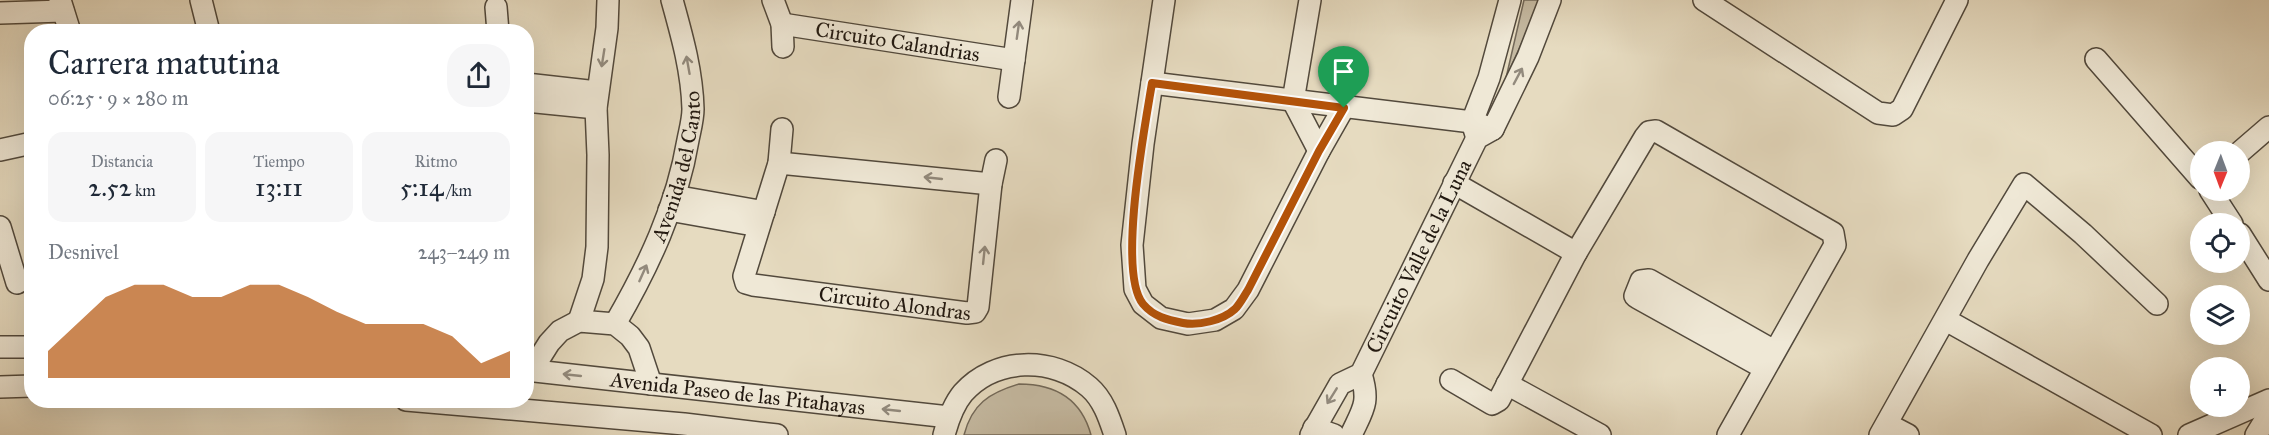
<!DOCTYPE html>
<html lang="es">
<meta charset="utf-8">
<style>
:root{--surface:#fff;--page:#f6f6f7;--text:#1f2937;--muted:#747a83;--accent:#b45309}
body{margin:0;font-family:"IM FELL Great Primer",serif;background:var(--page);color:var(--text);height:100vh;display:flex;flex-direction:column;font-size:22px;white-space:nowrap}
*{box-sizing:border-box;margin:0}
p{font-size:20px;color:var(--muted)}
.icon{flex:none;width:33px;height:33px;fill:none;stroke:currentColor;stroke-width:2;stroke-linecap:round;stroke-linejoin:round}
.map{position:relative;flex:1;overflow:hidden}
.drawer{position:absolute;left:24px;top:24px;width:510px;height:384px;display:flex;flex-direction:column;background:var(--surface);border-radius:24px;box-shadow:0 6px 24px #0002}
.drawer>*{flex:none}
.needle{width:39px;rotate:181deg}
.controls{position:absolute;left:2190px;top:141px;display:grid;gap:12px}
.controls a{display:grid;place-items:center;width:60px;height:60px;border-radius:50%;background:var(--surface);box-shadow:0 6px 24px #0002;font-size:30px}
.pin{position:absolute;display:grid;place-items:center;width:51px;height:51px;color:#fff;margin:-62px -26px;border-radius:50% 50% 50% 0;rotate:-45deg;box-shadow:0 0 6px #0007}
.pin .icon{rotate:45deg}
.round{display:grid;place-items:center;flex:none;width:63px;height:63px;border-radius:24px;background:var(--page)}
.summary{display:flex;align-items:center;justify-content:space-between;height:102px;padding:0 24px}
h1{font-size:33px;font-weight:600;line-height:45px}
.stats{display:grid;grid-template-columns:repeat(3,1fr);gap:9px;height:102px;padding:6px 24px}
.stats div{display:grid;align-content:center;border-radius:15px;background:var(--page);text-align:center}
.stats b{font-size:26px;font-weight:600}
.stats small{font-size:16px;font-weight:400}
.stats p{font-size:16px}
.chart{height:168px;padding:12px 24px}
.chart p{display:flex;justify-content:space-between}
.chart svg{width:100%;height:108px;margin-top:6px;fill:var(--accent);opacity:.7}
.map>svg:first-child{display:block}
.green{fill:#c5baa2;stroke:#736959;stroke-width:1.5}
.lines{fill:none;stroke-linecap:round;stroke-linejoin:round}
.minor-casing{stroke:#52493c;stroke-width:24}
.minor{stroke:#efe8d6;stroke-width:21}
.oneway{stroke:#928a7d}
.route-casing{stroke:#fff;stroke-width:12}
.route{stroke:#b45309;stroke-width:8}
.labels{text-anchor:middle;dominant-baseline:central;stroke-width:6;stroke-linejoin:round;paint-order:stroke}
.street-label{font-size:21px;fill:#211810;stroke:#efe8d6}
</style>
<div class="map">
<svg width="2269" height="435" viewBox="0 0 2269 435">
<rect width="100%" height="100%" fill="#e6dbc0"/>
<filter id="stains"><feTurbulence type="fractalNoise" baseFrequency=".00333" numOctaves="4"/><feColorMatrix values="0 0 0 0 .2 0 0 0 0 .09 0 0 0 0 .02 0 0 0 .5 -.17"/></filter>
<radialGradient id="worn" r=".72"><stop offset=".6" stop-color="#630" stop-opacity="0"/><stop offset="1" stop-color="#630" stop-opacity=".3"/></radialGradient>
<g class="green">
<polygon points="1524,0 1541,0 1506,78"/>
<path d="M1019,384C1055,384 1081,398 1091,435H964C972,404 989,393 1019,384Z"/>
</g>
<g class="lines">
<g class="minor-casing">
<g id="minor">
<polyline points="60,0 70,32"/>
<polyline points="201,0 209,32"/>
<polyline points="773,0 782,24 783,47"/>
<polyline points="1164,0 1143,144 1132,245 1135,289 1143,304 1161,318 1188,324 1215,320 1234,309 1248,290 1319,151 1344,107"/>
<polyline points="1310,0 1293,101 1319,151"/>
<polyline points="1704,0 1878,113 1893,115 1902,109 1957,0"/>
<polyline points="496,7 498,32"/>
<polyline points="0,13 63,11"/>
<path id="s1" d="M782,24L1014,60"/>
<polyline points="2096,59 2200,178"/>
<polyline points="1152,83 1472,122 1493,129"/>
<polyline points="526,84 597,92"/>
<polyline points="1009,97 1022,0"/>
<polyline points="526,101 596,108"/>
<path id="s2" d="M782,129L779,163L744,276L746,283L753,285L967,313L975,312L978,307L991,184L996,160"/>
<polyline points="1476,135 1472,122 1489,78 1510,0"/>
<polyline points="0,150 32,143"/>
<polyline points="2240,152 2269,127"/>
<polyline points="779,163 991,184"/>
<polyline points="1454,183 1576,253"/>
<polyline points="2210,190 2232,224"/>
<polyline points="674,196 764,212"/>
<polyline points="669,210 759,226"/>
<polyline points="0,227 17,283"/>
<polyline points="2240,234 2269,280"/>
<polyline points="1946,320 2151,435"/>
<polyline points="579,321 593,279 597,247 598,155 596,108 607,28 608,0"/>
<path id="s3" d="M615,324C648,267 677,206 688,140C690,130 693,119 693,109C692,71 682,36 672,0"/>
<polyline points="0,347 32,347"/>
<polyline points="1764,368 1638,298 1635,296 1641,281 1649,280 1774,351"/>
<path id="s4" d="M526,370L949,417"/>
<polyline points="532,370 549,343 560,331 579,321 615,324 630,336 639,348 651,384"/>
<polyline points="1451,380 1492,404 1499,400 1576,253 1645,137 1649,132 1656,131 1833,233 1835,245 1728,435"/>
<polyline points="1507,384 1600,435"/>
<polyline points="0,387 32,386"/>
<polyline points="406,400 684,424 777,435"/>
<polyline points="1887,424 1908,435"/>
<polyline points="1314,428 1334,435"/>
<path d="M944,435C948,420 953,405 963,393C995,357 1053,356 1089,387C1103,399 1109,417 1115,435"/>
<path id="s5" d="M1311,435L1340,384L1361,374L1477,138L1493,129L1528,57L1550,0"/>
<path d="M1351,435C1363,409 1370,403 1361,374"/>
<polyline points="1880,435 1978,260 2024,184 2083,234 2157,304"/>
<polyline points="2189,435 2269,400"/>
<polyline points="2256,435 2269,414"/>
</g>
</g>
<use href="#minor" class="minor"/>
</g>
<defs><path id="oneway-shaft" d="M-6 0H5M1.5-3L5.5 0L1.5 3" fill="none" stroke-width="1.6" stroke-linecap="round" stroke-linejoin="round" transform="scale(1.5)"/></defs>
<g class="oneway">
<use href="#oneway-shaft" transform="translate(1018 30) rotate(-82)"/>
<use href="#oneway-shaft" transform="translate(603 58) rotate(99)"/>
<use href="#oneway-shaft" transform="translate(688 65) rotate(-100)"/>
<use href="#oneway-shaft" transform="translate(1518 76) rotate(-62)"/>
<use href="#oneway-shaft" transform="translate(933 178) rotate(-174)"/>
<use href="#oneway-shaft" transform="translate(984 255) rotate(-84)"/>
<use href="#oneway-shaft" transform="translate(643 273) rotate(-66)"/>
<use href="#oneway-shaft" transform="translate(572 375) rotate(-174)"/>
<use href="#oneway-shaft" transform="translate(1332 396) rotate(122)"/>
<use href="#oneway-shaft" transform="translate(891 410) rotate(-174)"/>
</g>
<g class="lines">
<g class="route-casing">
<path id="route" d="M1152,83L1344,108L1319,151L1248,290C1244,296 1240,304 1235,309C1223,320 1199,326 1183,323C1168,320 1154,317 1143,304C1117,272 1145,126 1152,83Z"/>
</g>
<use href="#route" class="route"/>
</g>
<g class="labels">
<g class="street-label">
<text stroke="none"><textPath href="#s1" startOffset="117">Circuito Calandrias</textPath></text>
<text stroke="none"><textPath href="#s3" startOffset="171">Avenida del Canto</textPath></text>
<text stroke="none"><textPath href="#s5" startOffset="213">Circuito Valle de la Luna</textPath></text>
<text stroke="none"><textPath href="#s2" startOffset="310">Circuito Alondras</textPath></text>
<text stroke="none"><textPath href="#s4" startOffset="213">Avenida Paseo de las Pitahayas</textPath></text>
</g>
</g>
<rect width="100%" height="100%" filter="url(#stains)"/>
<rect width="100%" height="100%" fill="url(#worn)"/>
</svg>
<div class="controls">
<a><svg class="needle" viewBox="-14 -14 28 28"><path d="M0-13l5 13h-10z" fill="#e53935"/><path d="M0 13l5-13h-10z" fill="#747a83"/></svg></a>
<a><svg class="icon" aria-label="locate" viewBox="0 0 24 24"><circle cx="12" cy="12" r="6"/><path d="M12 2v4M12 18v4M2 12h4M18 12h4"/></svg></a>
<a><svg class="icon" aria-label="layers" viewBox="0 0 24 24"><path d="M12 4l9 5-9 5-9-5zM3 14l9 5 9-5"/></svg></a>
<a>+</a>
</div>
<div class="pin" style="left:1344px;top:108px;background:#1e9e55"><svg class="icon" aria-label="arrive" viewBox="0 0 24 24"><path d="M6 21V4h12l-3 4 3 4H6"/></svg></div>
<section class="drawer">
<div class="summary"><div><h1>Carrera matutina</h1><p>06:25 · 9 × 280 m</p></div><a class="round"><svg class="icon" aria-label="share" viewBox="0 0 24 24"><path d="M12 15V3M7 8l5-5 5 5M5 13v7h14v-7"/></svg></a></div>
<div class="stats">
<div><p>Distancia</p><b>2.52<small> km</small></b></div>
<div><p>Tiempo</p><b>13:11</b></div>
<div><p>Ritmo</p><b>5:14<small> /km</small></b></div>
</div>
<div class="chart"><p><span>Desnivel</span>243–249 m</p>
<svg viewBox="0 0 160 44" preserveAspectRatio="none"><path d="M0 44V33L10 22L20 11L30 6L40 6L50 11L60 11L70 6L80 6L90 11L100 17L110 22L120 22L130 22L140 27L150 38L160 33V44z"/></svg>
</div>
</section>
</div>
